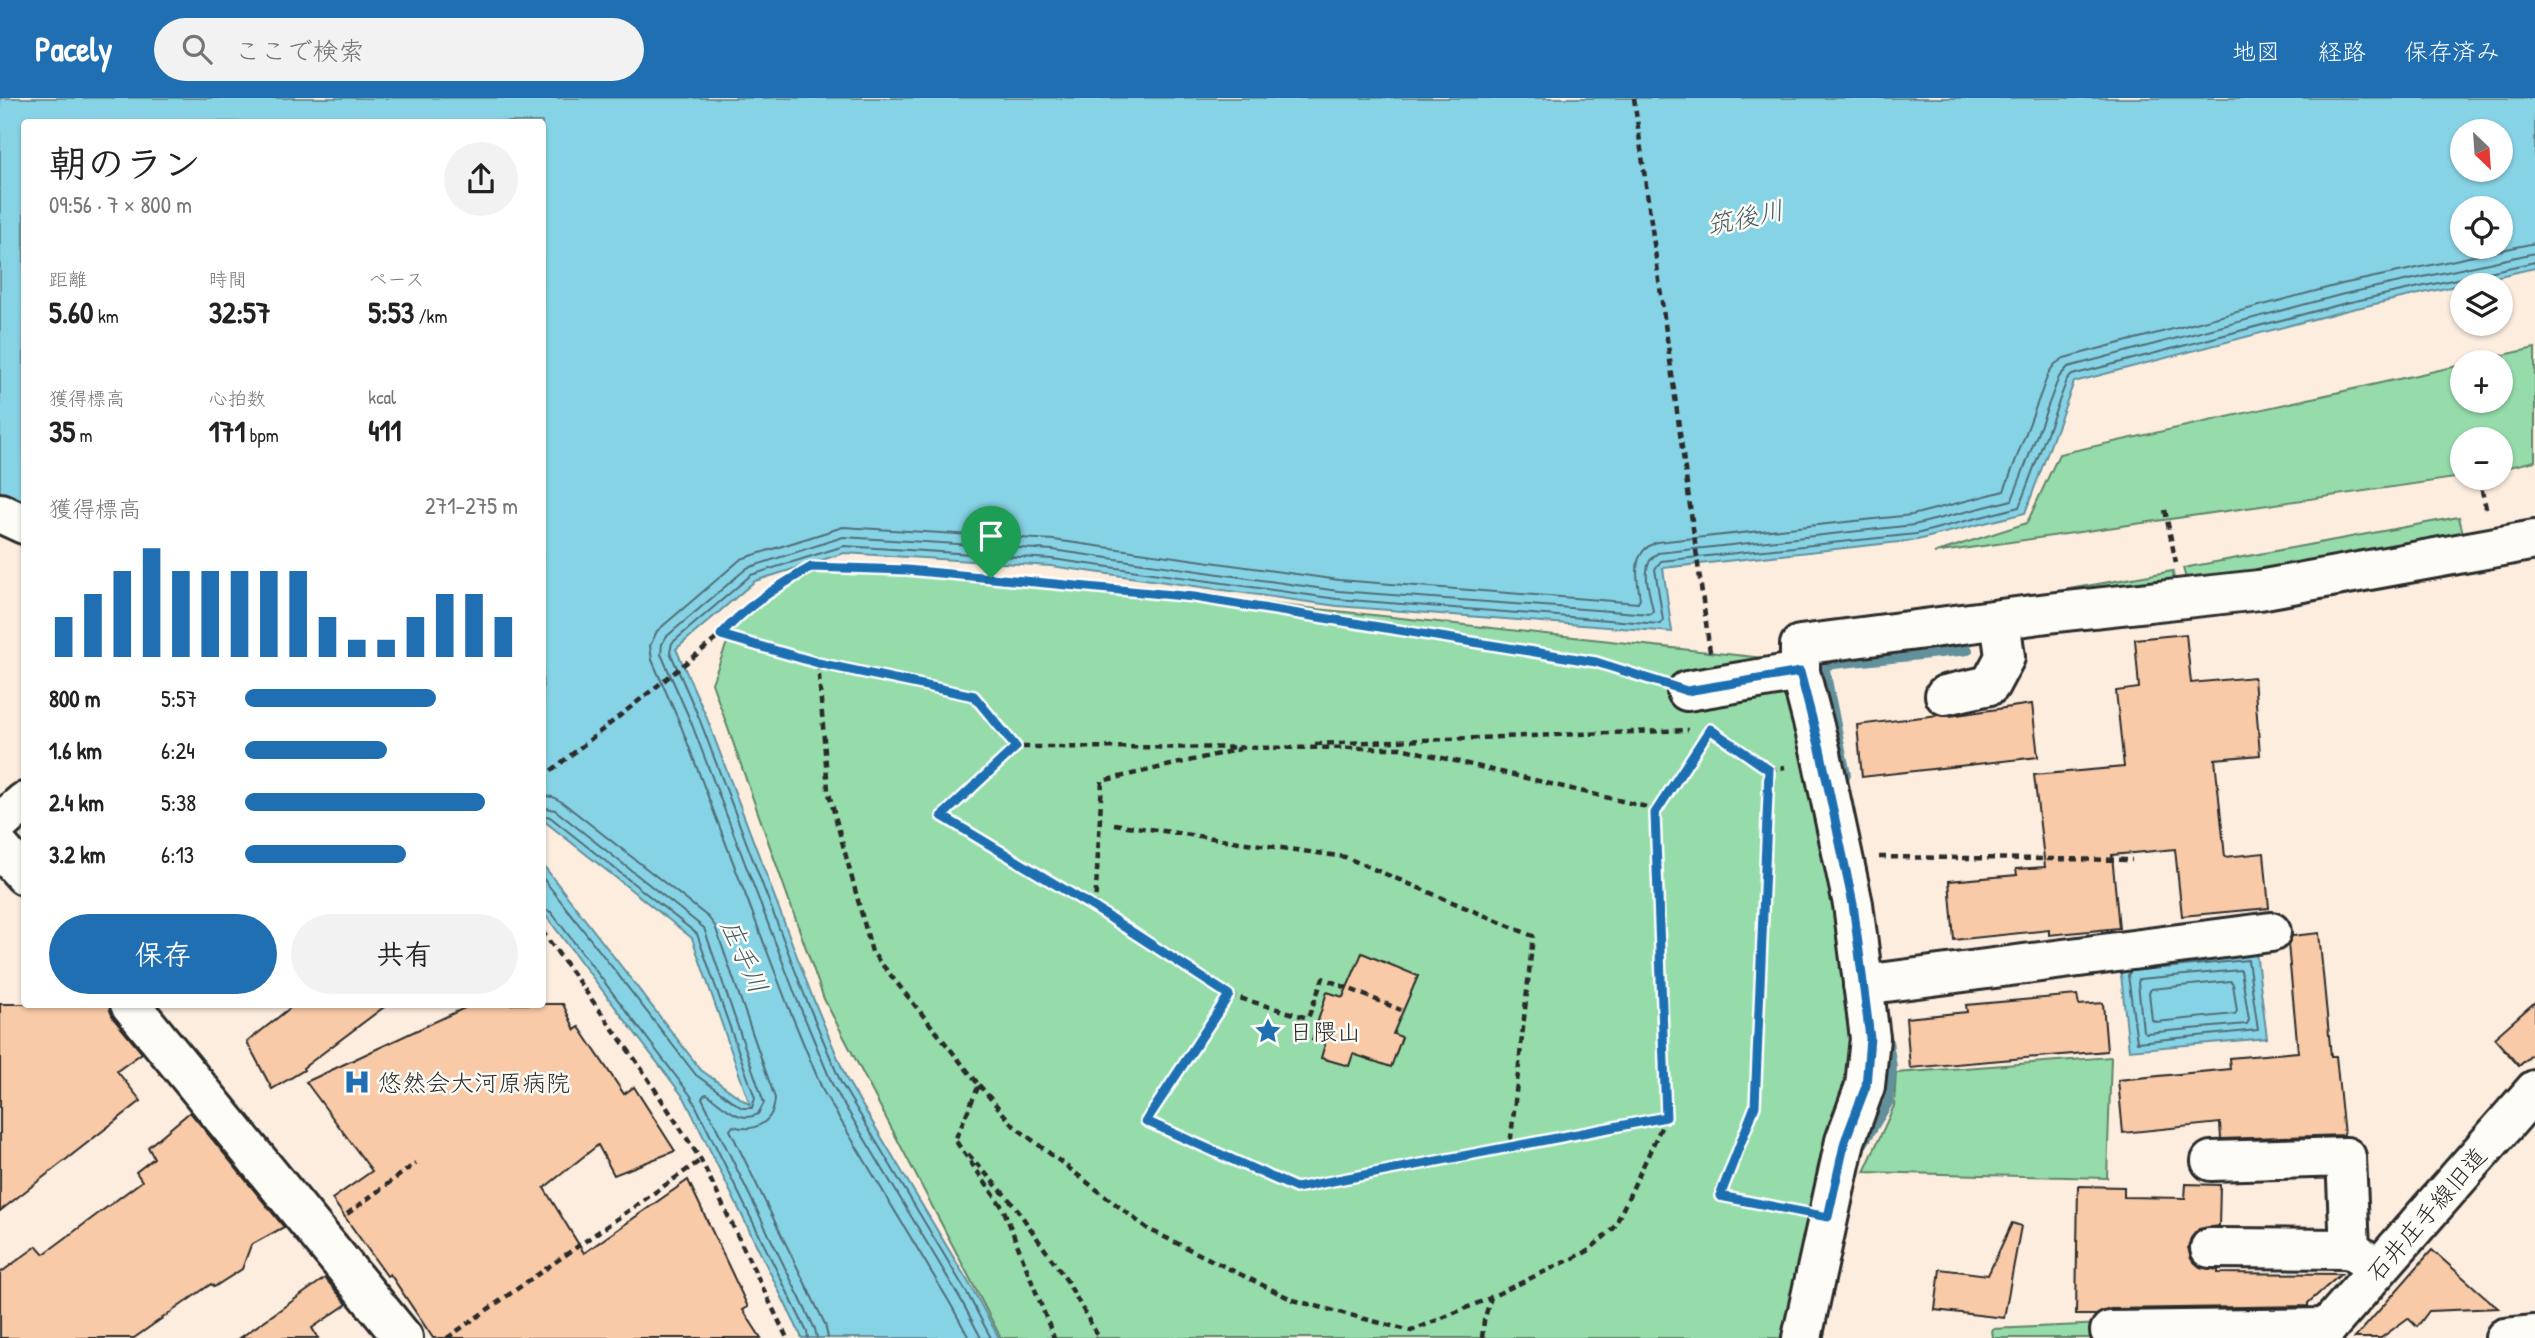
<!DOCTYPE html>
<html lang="ja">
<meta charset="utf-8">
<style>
:root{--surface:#fff;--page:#f2f2f2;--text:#222;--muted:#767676;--accent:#1f6fb2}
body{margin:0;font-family:"Patrick Hand","Klee One",sans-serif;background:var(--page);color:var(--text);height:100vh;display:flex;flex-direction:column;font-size:26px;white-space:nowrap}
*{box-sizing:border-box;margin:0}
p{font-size:23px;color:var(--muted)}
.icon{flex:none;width:38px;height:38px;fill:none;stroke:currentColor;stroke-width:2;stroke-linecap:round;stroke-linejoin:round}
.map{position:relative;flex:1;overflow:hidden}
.panel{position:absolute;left:21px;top:21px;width:525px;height:889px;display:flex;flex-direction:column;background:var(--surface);border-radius:7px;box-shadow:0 2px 5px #0004}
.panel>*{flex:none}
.needle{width:46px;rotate:155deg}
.tools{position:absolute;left:2450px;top:21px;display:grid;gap:14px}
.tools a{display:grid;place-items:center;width:63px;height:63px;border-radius:50%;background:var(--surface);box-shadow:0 2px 5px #0004;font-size:35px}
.pin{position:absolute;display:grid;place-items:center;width:60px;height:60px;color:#fff;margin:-72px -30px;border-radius:50% 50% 50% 0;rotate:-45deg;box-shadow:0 0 7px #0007}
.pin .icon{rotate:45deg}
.round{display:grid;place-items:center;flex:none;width:74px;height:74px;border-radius:37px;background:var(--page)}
.head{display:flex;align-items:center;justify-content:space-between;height:119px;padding:0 28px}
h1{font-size:38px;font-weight:700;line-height:52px}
.metrics{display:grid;grid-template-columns:repeat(3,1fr);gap:10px;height:119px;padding:7px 28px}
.metrics div{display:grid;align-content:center}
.metrics b{font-size:30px;font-weight:700}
.metrics small{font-size:19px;font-weight:400}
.metrics p{font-size:19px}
.chart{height:196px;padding:14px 28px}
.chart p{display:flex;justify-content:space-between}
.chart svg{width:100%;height:126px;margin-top:7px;stroke:var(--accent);stroke-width:6}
.action{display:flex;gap:14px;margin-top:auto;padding:14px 28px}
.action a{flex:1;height:80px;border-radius:42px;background:var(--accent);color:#fff;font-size:28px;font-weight:700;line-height:80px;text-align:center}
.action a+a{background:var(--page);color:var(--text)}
ul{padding:0 28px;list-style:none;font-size:23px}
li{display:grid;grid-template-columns:112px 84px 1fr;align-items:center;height:52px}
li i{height:18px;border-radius:9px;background:var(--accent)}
header{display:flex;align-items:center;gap:42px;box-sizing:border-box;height:98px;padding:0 35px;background:var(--accent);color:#fff}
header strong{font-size:33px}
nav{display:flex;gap:38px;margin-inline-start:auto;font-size:24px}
.search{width:490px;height:63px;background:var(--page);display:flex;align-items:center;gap:18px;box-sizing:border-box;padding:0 24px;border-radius:38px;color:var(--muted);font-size:26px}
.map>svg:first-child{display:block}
.green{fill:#95dcaa;stroke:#60846a;stroke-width:2}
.water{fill:#87d3e6;stroke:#62909b;stroke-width:2;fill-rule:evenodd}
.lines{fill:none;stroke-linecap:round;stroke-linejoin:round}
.shore{stroke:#506e76;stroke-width:2}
.stream{stroke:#62909b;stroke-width:10}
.building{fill:#f8caa7;stroke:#2b2b2b;stroke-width:2}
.minor-casing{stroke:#2b2b2b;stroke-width:44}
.path{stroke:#2b2b2b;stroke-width:4.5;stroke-dasharray:7 5;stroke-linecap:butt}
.minor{stroke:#fdfcf7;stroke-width:38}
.route-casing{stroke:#fff;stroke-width:14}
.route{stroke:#1f6fb2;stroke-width:9}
.labels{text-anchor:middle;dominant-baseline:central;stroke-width:5;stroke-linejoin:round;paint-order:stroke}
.poi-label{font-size:24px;fill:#2b2b2b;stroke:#fdfcf7;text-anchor:start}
.street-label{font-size:24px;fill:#2b2b2b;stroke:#fdfcf7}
.water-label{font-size:26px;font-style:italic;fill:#475d63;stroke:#fdfcf7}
</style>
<header>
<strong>Pacely</strong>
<div class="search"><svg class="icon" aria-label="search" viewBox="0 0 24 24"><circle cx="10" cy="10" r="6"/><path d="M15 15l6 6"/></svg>ここで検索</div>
<nav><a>地図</a><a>経路</a><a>保存済み</a></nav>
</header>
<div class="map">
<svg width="2535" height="1240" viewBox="0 0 2535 1240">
<rect width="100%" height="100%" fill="#fceddf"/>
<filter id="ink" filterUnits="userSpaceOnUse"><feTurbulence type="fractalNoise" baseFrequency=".0143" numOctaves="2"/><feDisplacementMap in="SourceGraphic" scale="14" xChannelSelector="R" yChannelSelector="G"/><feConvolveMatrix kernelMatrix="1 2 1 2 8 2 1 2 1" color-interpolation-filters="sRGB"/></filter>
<g filter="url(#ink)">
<g class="green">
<polygon points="2535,250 2535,363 2501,371 2501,341 2462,341 2462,379 1934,455 2027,425 2059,356 2462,267 2462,303 2501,303 2501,264 2472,264"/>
<polygon points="2459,419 2465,444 2189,491 2183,470"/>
<path d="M811,469C1142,486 1471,529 1800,564L1861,944L1795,1240H1001L824,901L712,585L737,518Z"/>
<polygon points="2173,473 2175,492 1935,514"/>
<polygon points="2111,959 2107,1080 1864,1074 1894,1008 1896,975"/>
<polygon points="2104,1226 2104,1240 1993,1240 1992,1231"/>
</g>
<g class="water">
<path d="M0,0H2535V170L2348,212L2074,284L2025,415L1917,442L1663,470L1672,534L1337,508L1051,468L844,455L755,483L676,551L706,618L812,898L847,982L973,1192L999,1240H802L685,1001L543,814V767L701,972L750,1007L692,840L543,722L542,24H24V414L0,407ZM2462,33H2501V72H2462ZM2462,110H2501V149H2462Z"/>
<polygon points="2256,854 2267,940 2129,952 2120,867"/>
</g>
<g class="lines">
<g class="shore">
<path d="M542,698L553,699L562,704L708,819L715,828L775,1000C774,1025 754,1035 733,1028L730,1032L825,1226L828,1240"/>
<path d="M542,709L555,712L704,830L764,1005L758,1016C740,1027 722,1006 707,996L704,997L702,1000L815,1231L817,1240"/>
<polyline points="542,717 550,719 697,836 755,1000 752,1010 742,1010 696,977 542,779"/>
<polyline points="542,811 551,814 691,998 807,1234 808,1240"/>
<polygon points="2241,872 2249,922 2247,926 2146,935 2143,933 2138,885 2139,881"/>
<polyline points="2130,874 2128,877 2137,944 2258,932 2248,862 2140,872"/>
<polygon points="2231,883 2233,886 2237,913 2235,916 2156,924 2152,922 2149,894 2151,891"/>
<path d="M969,1240L950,1205L823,993L788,908L681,628L652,562L650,548L657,533L741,461L843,429L1054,442L1339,482L1638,505L1640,501C1637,478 1630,454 1657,444L1912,417L2004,393L2049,274L2055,266L2064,260L2342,186L2535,145"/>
<path d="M981,1240L960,1200L833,988L798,904L691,624L661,556L662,546L666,539L747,470L843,439L1053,452L1338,493L1650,516L1653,513C1650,494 1638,466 1658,455L1914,427L2012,402L2059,279L2068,269L2344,196L2535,155"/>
<polyline points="991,1240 967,1195 841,985 806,901 699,620 670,554 672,545 751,477 844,448 1052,461 1337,501 1660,526 1663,522 1655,471 1661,463 1916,436 2019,409 2067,282 2072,277 2346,205 2535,164"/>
</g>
<g class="stream">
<polyline points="1846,677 1824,567 1968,552"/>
<polyline points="1863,1046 1888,1005 1892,969 1887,937"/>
</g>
</g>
<g class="building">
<polygon points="2186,536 2191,585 2254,579 2260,657 2215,661 2225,759 2264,755 2269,810 2182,818 2175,751 2112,757 2119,830 2049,837 2049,832 1954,842 1949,783 2017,777 2016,771 2045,769 2034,677 2124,669 2116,593 2139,590 2135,541"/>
<polygon points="2032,606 2038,659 1862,679 1857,627 1938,617 1950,618"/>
<polygon points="2319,835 2331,958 2336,958 2344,1037 2221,1041 2220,1025 2123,1035 2118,982 2230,971 2229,960 2298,954 2288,846 2292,838"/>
<polygon points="1362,855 1418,878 1393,936 1402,939 1391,969 1353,956 1349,968 1321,960 1325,946 1312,942 1327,894 1343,899"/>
<polygon points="2077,897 2079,907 2103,905 2107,953 1910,970 1906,920 1967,914 1966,907"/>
<polygon points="2535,904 2535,954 2519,968 2494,940"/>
<polygon points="0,906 109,906 113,920 142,955 117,973 141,1003 0,1113"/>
<polygon points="295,906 388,906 303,970 304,972 272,991 247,944"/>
<polygon points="473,906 563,906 575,932 579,929 624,996 634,989 675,1053 614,1077 598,1047 544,1090 584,1155 688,1082 748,1209 743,1212 761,1240 433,1240 390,1176 387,1178 332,1101 372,1073 306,984"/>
<polygon points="190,1014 284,1129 251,1147 242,1171 214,1189 211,1186 134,1240 0,1240 0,1175 37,1148 44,1156 142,1083 136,1074 154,1060 148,1049"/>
<polygon points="2186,1086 2220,1087 2219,1128 2199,1131 2191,1140 2188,1149 2191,1161 2200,1169 2218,1172 2218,1175 2341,1176 2308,1205 2308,1208 2110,1211 2096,1217 2076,1217 2078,1088 2124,1089 2124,1099 2185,1100"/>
<polygon points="2012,1125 2021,1128 2004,1220 1935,1212 1940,1171 1988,1177"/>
<polygon points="2432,1152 2498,1210 2429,1213 2417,1229 2408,1220 2381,1240 2355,1240"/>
<polygon points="325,1180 347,1206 312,1230 318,1240 240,1240"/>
</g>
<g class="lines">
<g class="minor-casing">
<g id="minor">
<polyline points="0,415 24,426"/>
<polyline points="1687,593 1800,574"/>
<polyline points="1945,597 1990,587 2005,559 2000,521"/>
<polyline points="0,725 24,704"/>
<polyline points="0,750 24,777"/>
<polyline points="1863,887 2271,834"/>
<polyline points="130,906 403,1240"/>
<polyline points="2211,1063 2346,1059 2350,1151 2378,1171"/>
<polyline points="2210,1150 2350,1151"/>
<polyline points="2110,1233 2327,1230"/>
<polyline points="1802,1240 1845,1043 1865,988 1870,940 1853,806 1820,651 1800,574 1800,547 2048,515 2259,492 2535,442"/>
<polyline points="2318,1240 2535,992"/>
<polyline points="2505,1240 2535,1237"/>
</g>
</g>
<g class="path">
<polyline points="1634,0 1710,554"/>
<polyline points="2479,380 2487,414"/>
<polyline points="2165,412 2176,465"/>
<polyline points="721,537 818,565 974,598 1016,649"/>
<polyline points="818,565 828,692 872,854 979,987 955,1042 1003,1110 1054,1240"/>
<polyline points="1706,626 1710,631 1769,672 1755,1008 1720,1098 1793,1112"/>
<polyline points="1315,646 1688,632"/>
<polyline points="1769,672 1785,669"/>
<polyline points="542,680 721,537 737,518 762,499 811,469 907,472 1194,499 1596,564 1655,583"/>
<polyline points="1657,713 1710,631"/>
<polyline points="1114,726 1345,759 1533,838 1510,1049"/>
<polyline points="1879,759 2132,762"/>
<polyline points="1095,810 1102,683 1240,651"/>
<polyline points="542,833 639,967 701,1062 787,1240"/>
<polyline points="1229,897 1308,920 1323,880 1401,912"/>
<polyline points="979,987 1014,1028 1148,1131 1293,1202 1411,1233 1490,1200"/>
<polyline points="968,1056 1014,1107 1067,1183 1099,1240"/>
<polyline points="347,1116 416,1065"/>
<polyline points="447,1240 701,1062"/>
<polyline points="1482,1240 1484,1223 1491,1199 1588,1153 1614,1130 1666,1019 1655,711 1401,650 1016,649 942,718 1095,810 1229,897 1146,1023 1296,1090 1666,1019"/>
</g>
<use href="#minor" class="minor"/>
</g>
</g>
<g class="lines" filter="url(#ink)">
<g class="route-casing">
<path id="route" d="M811,469L907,472L1194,499L1596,564L1687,593L1800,574L1820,651L1853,806L1870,940L1866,988L1845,1043L1828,1119L1720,1098L1755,1008L1769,672L1710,631L1655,715L1666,1019L1296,1090L1146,1023L1229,897L1095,810L942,718L1016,649L974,598L818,565L721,537C746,507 778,489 811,469Z"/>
</g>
<use href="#route" class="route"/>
</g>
<defs>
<g id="sight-bare" transform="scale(2.1)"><path d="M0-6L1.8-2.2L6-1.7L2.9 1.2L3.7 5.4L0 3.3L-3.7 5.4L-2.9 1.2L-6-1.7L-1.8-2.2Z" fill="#1f6fb2" stroke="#fdfcf7" stroke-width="2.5" paint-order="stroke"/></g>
<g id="hospital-bare" transform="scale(2.1)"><path d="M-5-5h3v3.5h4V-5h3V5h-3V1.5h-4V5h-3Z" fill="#1f6fb2" stroke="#fdfcf7" stroke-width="2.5" paint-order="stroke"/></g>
</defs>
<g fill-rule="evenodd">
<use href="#sight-bare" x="1268" y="933"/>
<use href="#hospital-bare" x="357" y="984"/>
</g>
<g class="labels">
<g class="poi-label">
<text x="1289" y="933">日隈山</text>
<text x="378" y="984">悠然会大河原病院</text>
</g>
<g class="street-label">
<text transform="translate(2426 1116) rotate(-49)">石井庄手線旧道</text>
</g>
<g class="water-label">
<text transform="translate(1745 119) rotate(-12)">筑後川</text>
<text transform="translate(745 858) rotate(66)">庄手川</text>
</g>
</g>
</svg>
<div class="tools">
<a><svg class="needle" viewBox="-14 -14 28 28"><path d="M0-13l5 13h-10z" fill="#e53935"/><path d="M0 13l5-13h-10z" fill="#767676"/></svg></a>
<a><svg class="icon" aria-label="locate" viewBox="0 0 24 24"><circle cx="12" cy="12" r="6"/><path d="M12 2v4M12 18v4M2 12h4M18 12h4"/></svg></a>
<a><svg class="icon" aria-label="layers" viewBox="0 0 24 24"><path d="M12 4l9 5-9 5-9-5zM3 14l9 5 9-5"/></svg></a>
<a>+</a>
<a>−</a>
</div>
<div class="pin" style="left:991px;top:480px;background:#1e9e55"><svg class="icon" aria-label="arrive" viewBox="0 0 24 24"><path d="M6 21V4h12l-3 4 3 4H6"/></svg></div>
<section class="panel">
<div class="head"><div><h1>朝のラン</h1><p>09:56 · 7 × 800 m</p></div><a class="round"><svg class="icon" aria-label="share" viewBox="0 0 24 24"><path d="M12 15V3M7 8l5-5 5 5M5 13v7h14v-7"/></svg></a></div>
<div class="metrics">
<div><p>距離</p><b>5.60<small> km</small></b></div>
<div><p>時間</p><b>32:57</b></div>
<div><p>ペース</p><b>5:53<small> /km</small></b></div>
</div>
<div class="metrics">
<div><p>獲得標高</p><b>35<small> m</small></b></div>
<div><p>心拍数</p><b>171<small> bpm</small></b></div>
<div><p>kcal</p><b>411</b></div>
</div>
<div class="chart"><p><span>獲得標高</span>271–275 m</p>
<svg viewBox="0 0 160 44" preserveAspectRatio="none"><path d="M5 44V30M15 44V22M25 44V14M35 44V6M45 44V14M55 44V14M65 44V14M75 44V14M85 44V14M95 44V30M105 44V38M115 44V38M125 44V30M135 44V22M145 44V22M155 44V30"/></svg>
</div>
<ul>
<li><b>800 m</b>5:57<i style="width:70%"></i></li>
<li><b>1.6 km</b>6:24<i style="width:52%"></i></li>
<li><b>2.4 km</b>5:38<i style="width:88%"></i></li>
<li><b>3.2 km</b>6:13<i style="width:59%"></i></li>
</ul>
<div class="action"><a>保存</a><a>共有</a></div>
</section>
</div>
